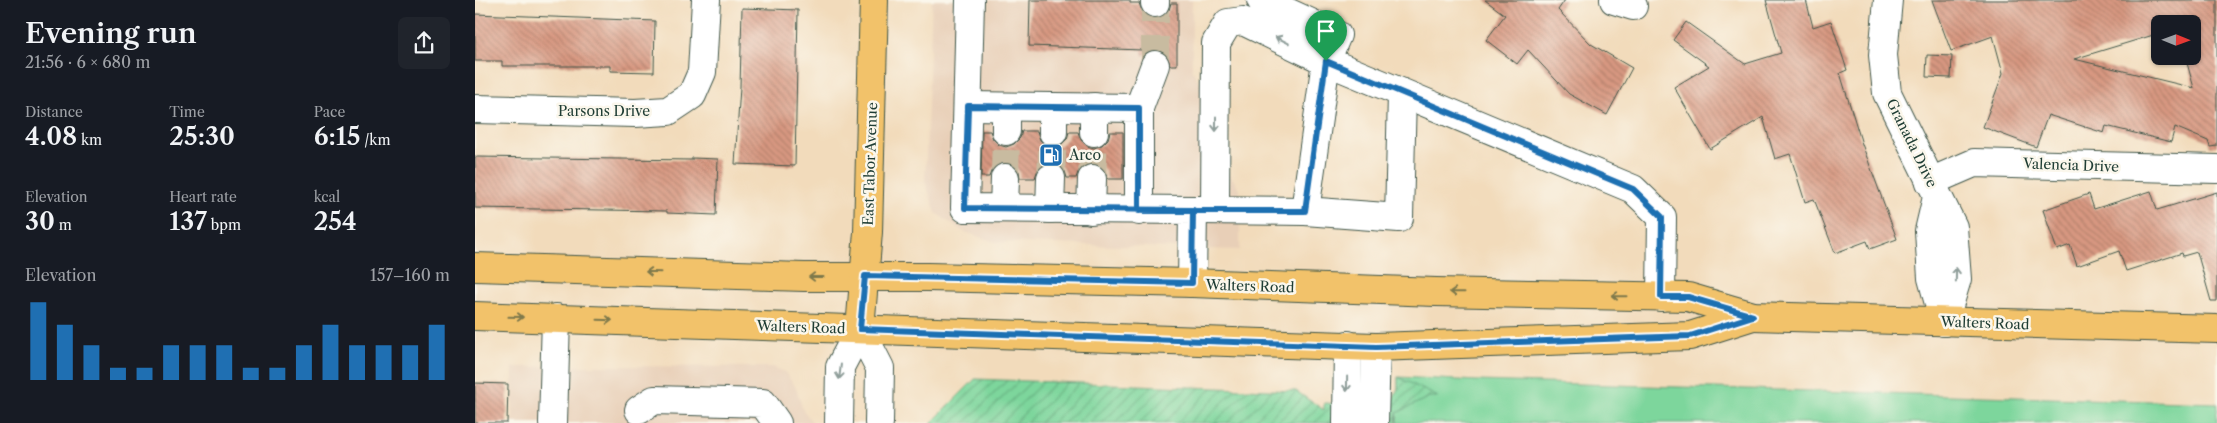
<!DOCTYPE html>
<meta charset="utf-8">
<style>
:root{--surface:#171b24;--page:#20242c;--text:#f1f3f6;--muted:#9ea1a6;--accent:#1f6fb2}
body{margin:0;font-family:"Libre Caslon Text",serif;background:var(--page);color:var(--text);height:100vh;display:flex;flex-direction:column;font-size:19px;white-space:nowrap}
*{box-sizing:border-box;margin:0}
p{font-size:16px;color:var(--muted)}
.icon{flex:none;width:28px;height:28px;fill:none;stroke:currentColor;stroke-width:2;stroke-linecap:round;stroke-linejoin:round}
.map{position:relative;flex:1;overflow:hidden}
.side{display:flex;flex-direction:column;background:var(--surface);width:475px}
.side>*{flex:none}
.needle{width:32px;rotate:91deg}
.buttons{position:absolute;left:1676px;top:15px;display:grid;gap:10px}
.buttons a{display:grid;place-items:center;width:50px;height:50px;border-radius:8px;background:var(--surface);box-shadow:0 1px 4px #0004;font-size:25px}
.pin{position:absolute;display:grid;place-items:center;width:42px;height:42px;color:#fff;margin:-51px -21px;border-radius:50% 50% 50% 0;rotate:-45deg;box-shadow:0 0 5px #0007}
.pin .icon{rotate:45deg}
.round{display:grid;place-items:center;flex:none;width:52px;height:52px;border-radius:8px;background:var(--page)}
.overview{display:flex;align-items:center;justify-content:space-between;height:85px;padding:0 25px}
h1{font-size:28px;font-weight:600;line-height:38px}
.stats{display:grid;grid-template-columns:repeat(3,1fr);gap:8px;height:85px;padding:5px 25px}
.stats div{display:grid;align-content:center}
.stats b{font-size:25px;font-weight:600}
.stats small{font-size:14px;font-weight:400}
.stats p{font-size:14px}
.chart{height:140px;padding:10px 25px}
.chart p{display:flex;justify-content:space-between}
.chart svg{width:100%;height:90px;margin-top:5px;stroke:var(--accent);stroke-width:6}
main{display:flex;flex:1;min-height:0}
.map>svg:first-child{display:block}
.built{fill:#e8cfb7}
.grass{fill:#7dd69c;stroke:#4e8a68}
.garden{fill:url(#garden-furrows);stroke:#4e8a68}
.building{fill:url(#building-back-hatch);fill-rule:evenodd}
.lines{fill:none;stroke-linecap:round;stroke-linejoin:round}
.minor-tunnel{stroke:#c8bba0;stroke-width:28;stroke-dasharray:28 14;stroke-linecap:butt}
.minor-casing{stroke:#3f5548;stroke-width:30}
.major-casing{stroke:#3f5548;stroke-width:30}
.minor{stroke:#fff;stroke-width:28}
.major{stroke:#f2c26a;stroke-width:28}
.oneway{stroke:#8f9e9a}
.oneway2{stroke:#7e794c}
.route-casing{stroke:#fff;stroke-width:10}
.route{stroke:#1f6fb2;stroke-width:6}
.labels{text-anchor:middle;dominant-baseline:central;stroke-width:5;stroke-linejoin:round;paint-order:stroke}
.street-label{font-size:14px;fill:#1f3d34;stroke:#fbf7ec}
.poi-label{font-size:14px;fill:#1f3d34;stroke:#fbf7ec;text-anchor:start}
</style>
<main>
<section class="side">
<div class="overview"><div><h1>Evening run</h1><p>21:56 · 6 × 680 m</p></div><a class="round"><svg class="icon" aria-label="share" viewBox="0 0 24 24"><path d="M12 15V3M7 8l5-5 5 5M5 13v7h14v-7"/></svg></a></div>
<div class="stats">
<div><p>Distance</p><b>4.08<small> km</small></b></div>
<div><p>Time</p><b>25:30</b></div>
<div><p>Pace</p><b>6:15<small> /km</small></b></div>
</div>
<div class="stats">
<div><p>Elevation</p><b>30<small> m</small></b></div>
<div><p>Heart rate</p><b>137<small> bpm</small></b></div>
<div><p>kcal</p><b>254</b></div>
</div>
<div class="chart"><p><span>Elevation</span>157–160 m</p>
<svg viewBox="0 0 160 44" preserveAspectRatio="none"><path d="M5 44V6M15 44V17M25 44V27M35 44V38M45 44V38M55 44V27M65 44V27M75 44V27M85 44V38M95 44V38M105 44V27M115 44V17M125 44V27M135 44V27M145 44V27M155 44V17"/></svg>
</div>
</section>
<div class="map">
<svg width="1742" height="423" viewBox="0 0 1742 423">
<defs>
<pattern id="garden-furrows" width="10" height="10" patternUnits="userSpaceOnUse" patternTransform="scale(1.25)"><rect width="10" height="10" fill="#7dd69c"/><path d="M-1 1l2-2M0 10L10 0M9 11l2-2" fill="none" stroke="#66af80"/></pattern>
<pattern id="building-back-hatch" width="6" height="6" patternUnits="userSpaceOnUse" patternTransform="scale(1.25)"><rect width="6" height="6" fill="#d89881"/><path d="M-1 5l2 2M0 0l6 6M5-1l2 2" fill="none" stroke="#af7d6a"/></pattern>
</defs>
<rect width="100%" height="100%" fill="#fbf7ec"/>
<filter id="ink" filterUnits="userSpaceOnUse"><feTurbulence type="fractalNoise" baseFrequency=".02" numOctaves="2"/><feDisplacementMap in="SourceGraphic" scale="10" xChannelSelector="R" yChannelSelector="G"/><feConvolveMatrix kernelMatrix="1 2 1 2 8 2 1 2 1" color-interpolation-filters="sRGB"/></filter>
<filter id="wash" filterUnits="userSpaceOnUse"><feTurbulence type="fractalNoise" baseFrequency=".0096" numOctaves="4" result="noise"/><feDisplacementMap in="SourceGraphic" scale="20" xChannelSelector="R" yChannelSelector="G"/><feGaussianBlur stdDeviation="1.12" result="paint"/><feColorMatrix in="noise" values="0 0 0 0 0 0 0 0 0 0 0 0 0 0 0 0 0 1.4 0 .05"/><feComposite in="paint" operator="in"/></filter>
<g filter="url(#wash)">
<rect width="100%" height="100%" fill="#f2dbbb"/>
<g class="built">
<polygon points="457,0 717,0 717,70 734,97 739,153 765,189 765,250 520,242 487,231 461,213 450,181"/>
<polygon points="117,366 298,367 310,372 321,388 328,410 338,423 38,423 38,367"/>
</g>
<polygon class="grass" points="923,377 1003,381 1742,403 1742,423 922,423"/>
<polygon class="garden" points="923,377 963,397 954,397 922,413 921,423 456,423 500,379 821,391 849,410 849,403 915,406 923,388"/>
<g id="blocks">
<g class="building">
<polygon points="555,0 655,0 655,3 664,3 667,11 673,17 680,19 688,16 694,10 696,3 702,3 702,65 695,65 692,55 685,50 677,50 668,56 667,50 554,46"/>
<polygon points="1010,0 1090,0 1083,10 1116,44 1157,68 1132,115 1094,94 1053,50 1042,64 1011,40 1030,15"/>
<polygon points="1291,0 1331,0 1338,27 1356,21 1372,70 1365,73 1387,144 1422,239 1395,249 1392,241 1360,253 1339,199 1330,202 1315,154 1300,159 1288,117 1235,149 1199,87 1234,66 1198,40 1211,22 1270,64 1306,53"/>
<path d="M1457,0H1742V146L1735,147L1733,141L1700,127L1696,142L1631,126L1629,133L1573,115L1561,147L1508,127L1528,73L1518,36L1476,51ZM1685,24H1718V56H1710L1719,88L1599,59L1685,33Z"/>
<polygon points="267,8 323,10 320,166 260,164 265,87"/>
<polygon points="0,14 180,21 179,72 135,71 135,66 27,66 27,61 0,61"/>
<polygon points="1452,55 1477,56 1476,78 1451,77"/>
<polygon points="507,131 515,131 518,139 524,145 531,147 539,144 545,138 547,131 562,131 565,140 571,146 578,148 586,145 592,139 594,132 603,132 606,140 612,146 619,148 627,145 633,139 635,132 648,132 648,179 633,179 630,171 626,166 617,163 610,165 604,170 601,178 592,178 590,171 585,165 576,162 569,164 563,169 560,178 545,178 544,171 539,165 530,162 523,164 517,169 514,177 506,177"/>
<polygon points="0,157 217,160 217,158 243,159 241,215 192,213 192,211 0,208"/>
<polygon points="1676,191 1682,210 1742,192 1742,301 1736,301 1722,252 1708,256 1707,253 1651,271 1644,251 1602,266 1595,245 1582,250 1568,210 1614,194 1619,209"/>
<polygon points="0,383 33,384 32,423 0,423"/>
</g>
</g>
</g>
<g filter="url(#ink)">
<use href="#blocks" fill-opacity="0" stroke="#3f5548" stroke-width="1"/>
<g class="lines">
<g class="minor-tunnel">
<polyline points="680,65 680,3"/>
<polyline points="530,178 531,131"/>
<polyline points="576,178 578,132"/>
<polyline points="617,179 619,132"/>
</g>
<g class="minor-casing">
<g id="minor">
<polyline points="495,0 490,208 718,210 717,283"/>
<polyline points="680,0 680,3"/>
<polyline points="1139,0 1158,6"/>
<polyline points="1413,0 1408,55 1412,93 1478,227 1482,279 1469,322"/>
<polyline points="927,94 924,218 830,211 851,61 1158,189 1187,217 1186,297"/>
<polyline points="493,106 664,108 664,211"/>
<polyline points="664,108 680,65"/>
<polyline points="0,109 160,113 193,111 217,95 227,72 231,0"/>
<polyline points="531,131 531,107"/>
<polyline points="578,132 578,107"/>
<polyline points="619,132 619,107"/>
<polyline points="1455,182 1499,163 1742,169"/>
<polyline points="1462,197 1454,231 1457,278 1469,322"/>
<polyline points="529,208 530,178"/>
<polyline points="575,209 576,178"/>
<polyline points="616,210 617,179"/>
<polyline points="722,210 830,211"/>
<polyline points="740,210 741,43 753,23 768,21 851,61 862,35 786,0"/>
<polyline points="385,329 405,368 404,423"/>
<polyline points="164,410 179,400 288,403 302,423"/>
<polyline points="78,423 81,318"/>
<polyline points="364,423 365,367 385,329"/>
<polyline points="872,423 873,345"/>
<polyline points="899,423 901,347"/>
</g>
</g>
<g class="major-casing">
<g id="major">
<polyline points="0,267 329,277 453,277 717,283 961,292 1213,297 1278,316 1742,329"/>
<polyline points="0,316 901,347 1215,336 1278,316"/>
<polyline points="385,329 393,232 399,0"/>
</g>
</g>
<use href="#minor" class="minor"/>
<use href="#major" class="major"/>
</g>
<defs><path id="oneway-shaft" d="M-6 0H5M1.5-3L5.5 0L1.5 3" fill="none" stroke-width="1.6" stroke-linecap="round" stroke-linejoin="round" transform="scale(1.25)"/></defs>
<g class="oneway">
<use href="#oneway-shaft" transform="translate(807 40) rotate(-154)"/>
<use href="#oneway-shaft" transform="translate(741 124) rotate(90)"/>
<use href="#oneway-shaft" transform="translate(1481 275) rotate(-89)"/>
<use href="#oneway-shaft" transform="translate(365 372) rotate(97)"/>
<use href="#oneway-shaft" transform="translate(872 384) rotate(91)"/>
</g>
<g class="oneway2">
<use href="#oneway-shaft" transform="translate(178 272) rotate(-178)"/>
<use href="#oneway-shaft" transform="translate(341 277) rotate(180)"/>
<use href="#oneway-shaft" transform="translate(982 292) rotate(-179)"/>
<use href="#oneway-shaft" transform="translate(1144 296) rotate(-179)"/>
<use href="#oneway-shaft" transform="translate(41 317) rotate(1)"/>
<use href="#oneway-shaft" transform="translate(130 320) rotate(2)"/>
</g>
</g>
<g class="lines" filter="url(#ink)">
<g class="route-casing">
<polyline id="route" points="851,61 830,211 664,211 664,108 493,106 490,208 718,210 717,283 390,276 385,329 901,347 1215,336 1278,316 1213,297 1186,297 1187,217 1158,189 851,61"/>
</g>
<use href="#route" class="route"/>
</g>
<defs>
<g id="fuel-square" transform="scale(1.25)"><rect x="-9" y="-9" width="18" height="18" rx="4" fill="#1f6fb2" stroke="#fbf7ec"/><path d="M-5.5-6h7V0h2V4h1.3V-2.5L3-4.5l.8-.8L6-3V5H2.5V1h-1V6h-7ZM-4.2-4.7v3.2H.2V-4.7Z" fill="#fff"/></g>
</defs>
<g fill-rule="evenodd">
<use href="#fuel-square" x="576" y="155"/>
</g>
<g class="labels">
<g class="street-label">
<text x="129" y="111">Parsons Drive</text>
<text transform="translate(1437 143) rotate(64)">Granada Drive</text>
<text transform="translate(395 164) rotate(-88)">East Tabor Avenue</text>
<text transform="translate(1596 165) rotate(2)">Valencia Drive</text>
<text transform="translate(775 286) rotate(2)">Walters Road</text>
<text transform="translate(1510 323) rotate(2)">Walters Road</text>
<text transform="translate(326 327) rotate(2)">Walters Road</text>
</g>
<g class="poi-label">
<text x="594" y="155">Arco</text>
</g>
</g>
</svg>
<div class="buttons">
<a><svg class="needle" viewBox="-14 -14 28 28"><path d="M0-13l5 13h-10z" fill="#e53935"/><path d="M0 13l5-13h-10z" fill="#9ea1a6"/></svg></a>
</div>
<div class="pin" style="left:851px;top:61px;background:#1e9e55"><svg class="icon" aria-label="arrive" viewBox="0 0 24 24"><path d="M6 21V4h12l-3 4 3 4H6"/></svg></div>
</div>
</main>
